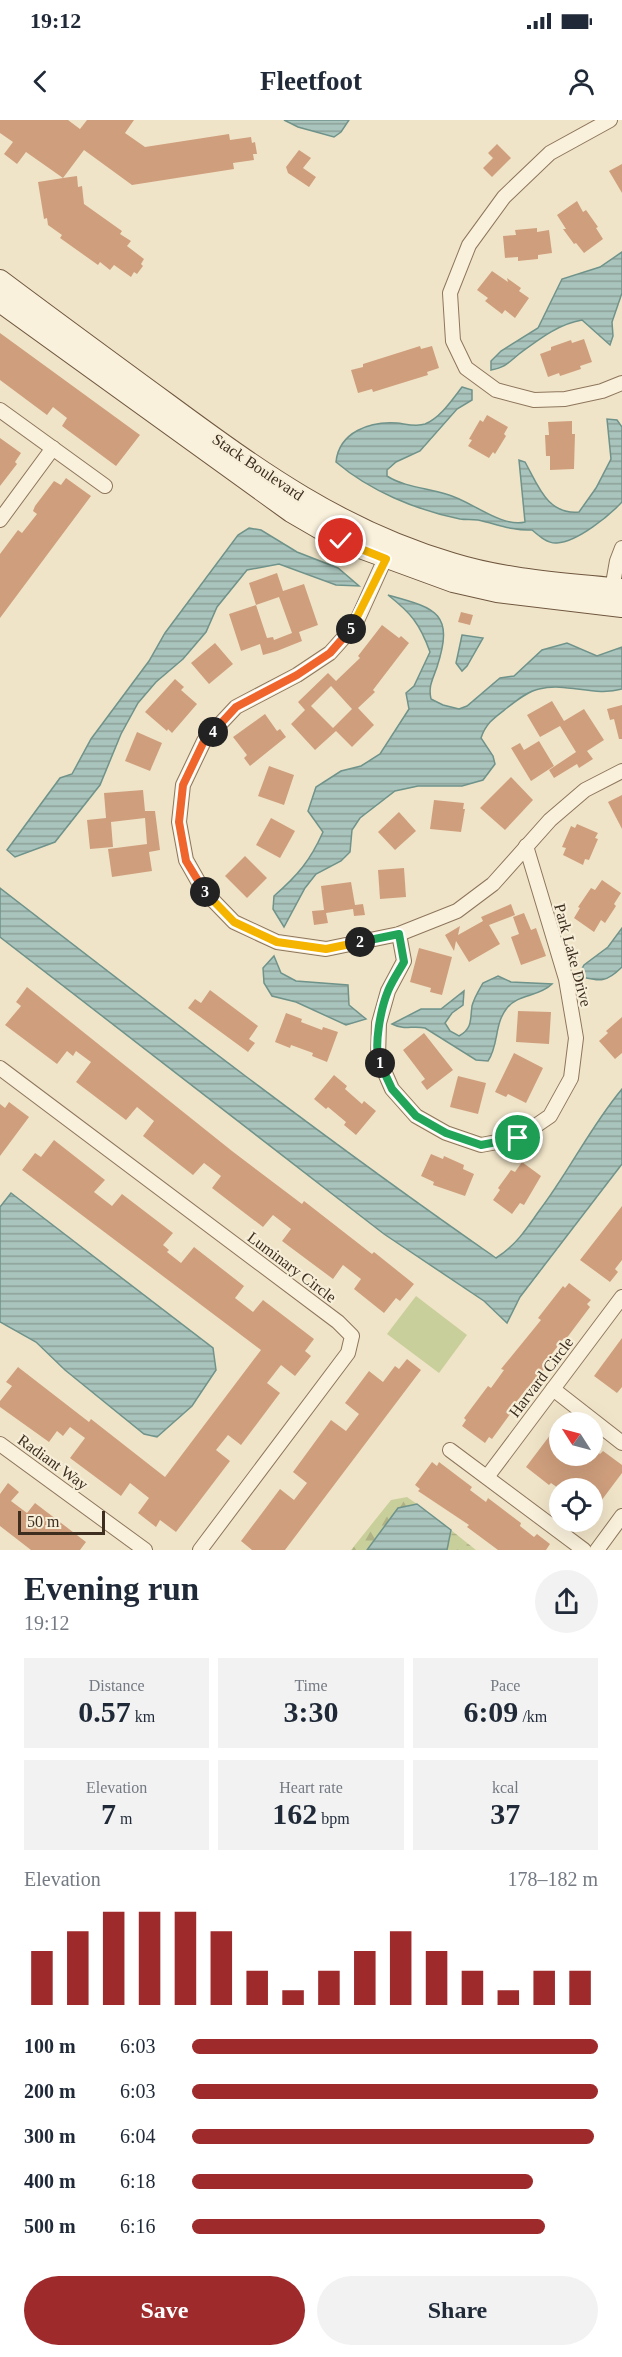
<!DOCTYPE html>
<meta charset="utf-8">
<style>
:root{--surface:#fff;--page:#f2f2f3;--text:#1f2937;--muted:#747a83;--accent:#9e2a2b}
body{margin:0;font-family:Georgia,serif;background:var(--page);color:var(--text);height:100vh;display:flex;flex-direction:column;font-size:22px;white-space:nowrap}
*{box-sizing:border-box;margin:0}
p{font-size:20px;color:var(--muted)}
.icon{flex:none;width:33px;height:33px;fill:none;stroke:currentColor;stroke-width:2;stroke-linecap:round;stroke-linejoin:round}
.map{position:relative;height:1430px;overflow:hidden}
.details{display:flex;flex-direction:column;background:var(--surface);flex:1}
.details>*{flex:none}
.needle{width:39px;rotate:306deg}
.controls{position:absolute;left:549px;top:1292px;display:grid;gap:12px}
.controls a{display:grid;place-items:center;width:54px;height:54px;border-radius:50%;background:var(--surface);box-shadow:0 6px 24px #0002;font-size:30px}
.scale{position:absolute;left:18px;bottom:15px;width:87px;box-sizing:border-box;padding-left:6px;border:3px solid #3d2e20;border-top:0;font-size:16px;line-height:21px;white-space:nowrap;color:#3d2e20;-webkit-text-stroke:4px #f7eed8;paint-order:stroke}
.pin{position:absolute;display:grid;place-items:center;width:51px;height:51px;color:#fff;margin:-26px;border:3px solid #fff;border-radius:50%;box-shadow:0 2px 6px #0007}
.km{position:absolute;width:30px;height:30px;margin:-15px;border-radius:50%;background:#222;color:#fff;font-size:16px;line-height:30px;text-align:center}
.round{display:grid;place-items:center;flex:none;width:63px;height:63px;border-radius:32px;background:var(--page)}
.headline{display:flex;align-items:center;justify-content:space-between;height:102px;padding:0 24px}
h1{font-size:33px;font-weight:600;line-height:45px}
.stats{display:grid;grid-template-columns:repeat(3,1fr);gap:9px;height:102px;padding:6px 24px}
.stats div{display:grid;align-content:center;border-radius:0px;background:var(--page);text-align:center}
.stats b{font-size:30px;font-weight:600}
.stats small{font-size:16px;font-weight:400}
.stats p{font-size:16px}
.chart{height:168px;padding:12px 24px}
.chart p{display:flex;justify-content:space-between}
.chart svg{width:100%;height:108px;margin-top:6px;stroke:var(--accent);stroke-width:6}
.primary-button{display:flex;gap:12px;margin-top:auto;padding:12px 24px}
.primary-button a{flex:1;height:69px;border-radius:36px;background:var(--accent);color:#fff;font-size:24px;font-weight:600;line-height:69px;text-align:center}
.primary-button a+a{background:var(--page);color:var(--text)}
ul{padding:0 24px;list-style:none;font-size:20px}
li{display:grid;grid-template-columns:96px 72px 1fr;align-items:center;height:45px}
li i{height:15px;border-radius:8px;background:var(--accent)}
.status{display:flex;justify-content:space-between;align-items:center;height:42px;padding:0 30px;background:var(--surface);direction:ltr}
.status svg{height:16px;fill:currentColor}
header{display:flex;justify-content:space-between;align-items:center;height:78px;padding:0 24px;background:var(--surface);font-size:27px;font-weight:600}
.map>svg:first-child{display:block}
.forest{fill:url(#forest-firs)}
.wetland{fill:url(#wetland-marsh)}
.garden{fill:#c9cf9b}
.water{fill:url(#water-rules);stroke:#6f938a;stroke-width:1.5}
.building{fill:#cf9f7d}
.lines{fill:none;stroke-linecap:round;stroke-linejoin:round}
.street-casing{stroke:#8d765c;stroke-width:16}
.secondary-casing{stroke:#6f573f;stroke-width:22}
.street{stroke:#faf1dc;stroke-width:14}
.secondary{stroke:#faf1dc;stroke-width:20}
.split-1-casing{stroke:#fff;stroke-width:12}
.split-2-casing{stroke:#fff;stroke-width:12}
.split-3-casing{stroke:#fff;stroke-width:12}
.split-4-casing{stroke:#fff;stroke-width:12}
.split-5-casing{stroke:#fff;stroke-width:12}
.split-6-casing{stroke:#fff;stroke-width:12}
.split-1{stroke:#22a559;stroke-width:8}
.split-2{stroke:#22a559;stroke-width:8}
.split-3{stroke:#f5b400;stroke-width:8}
.split-4{stroke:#f0652b;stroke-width:8}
.split-5{stroke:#f0652b;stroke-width:8}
.split-6{stroke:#f5b400;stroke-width:8}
.labels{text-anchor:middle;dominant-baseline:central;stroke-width:4.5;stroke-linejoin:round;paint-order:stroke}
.street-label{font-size:16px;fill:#3d2e20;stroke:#f7eed8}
</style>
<div class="status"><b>19:12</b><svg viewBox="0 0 49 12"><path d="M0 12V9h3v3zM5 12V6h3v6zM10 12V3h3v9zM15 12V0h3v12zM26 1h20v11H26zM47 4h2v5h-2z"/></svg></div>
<header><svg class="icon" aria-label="back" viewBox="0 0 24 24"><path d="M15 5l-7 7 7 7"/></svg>Fleetfoot<svg class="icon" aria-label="person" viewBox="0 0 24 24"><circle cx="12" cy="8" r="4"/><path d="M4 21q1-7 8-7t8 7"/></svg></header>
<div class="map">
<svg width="622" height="1430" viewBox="0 0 622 1430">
<defs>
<pattern id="forest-firs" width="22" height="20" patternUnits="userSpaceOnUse" patternTransform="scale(1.5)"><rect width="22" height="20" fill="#c9cf9b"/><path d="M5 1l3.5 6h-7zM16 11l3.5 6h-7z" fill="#aeb285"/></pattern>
<pattern id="wetland-marsh" width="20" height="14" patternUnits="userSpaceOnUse" patternTransform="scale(1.5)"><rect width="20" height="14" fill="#c9cf9b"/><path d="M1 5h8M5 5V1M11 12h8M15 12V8" fill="none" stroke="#aeb285"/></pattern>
<pattern id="water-rules" width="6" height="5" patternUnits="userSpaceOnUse" patternTransform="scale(1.5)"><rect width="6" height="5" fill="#a9c4bc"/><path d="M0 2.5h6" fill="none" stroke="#8ba098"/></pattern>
</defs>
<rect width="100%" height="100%" fill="#f0e4c8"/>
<polygon class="forest" points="407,1377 417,1384 398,1388 367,1430 351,1430 391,1380"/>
<polygon class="wetland" points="451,1410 476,1430 447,1430"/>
<polygon class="garden" points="416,1176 467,1215 439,1253 387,1214"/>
<g class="water">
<polygon points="284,0 349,0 341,12 334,17 298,7"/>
<path d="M622,132V173L612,202L613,216L610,225L582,200C558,204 538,220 519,234C508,243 506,247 491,250V241L501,231L538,208L562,159L600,147Z"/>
<path d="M462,267L472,270V280L457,289L420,331L396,342L387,350V356C404,367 427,368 446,374C470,380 501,408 525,402L519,340L525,342C538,365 547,395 579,392L596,368L611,339L607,299L617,300L622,307V382C609,396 577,422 557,423C548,424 539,416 532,410C512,411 497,404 478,400C472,399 466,400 460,399C416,390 370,371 336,342C339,312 370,301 397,303C406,304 416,307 425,304C440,298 452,280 462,267Z"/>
<polygon points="249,408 261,410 297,432 338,448 359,466 336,465 279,444 247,450 217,487 206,512 183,539 156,562 138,583 121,614 100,665 55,722 15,737 7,730 60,658 72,654 91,619 149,541 165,513 238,415"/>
<path d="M388,475C435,488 455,492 437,547C433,559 428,566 431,579L443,585L459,589L467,586L500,558L514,556L542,530L567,523L597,536L622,527V569C594,577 567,562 539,569C528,571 516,581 507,588C494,598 486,603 481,618L493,636L495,644L483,660L462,666H418L395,671L360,698L352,710L350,732L341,741L316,754L305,768L284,807L273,789L274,776C298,755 310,741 323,712L308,691L316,667L341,651L361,646L380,634L409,589L406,573L414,566L430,532C420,504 411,493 388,475Z"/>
<polygon points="462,515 483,518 467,546 462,551 456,543"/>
<path d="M0,768C163,894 326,1020 496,1138C515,1126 526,1110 539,1091C569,1052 590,1007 622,969V1044L520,1177L507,1203L484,1181L384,1114L0,817Z"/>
<path d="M622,808V847C605,864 599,861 578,856L584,845L608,827Z"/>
<polygon points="274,836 281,853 296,861 348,865 349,885 366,899 346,905 296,882 272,876 264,863 263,848"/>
<path d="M498,856L511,862L552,864C539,877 518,874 507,888C494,904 499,925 488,941L476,940L425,908C411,905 406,911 392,904L421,889H441L464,871L463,885L452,893L445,903L450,911L459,916C473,908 470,899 472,886C474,878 479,870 483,863Z"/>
<polygon points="11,1073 213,1228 216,1250 192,1286 157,1317 144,1314 65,1250 36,1222 0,1202 0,1087"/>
<polygon points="417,1384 451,1410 447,1430 367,1430 398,1388"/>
</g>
<g class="building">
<polygon points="0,0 68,0 80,9 87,0 134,0 125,13 145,27 229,14 230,20 251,17 252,23 255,22 257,34 253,34 254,40 233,43 234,49 132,65 84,30 63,58 77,56 78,67 82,66 84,84 122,111 120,114 131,121 127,126 144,139 141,144 143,146 137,154 134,152 131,157 114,145 110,150 100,142 98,145 60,118 62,115 48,105 47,98 44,99 38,62 63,58 26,32 17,44 4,34 13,22 0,13"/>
<polygon points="497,24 511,38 492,57 483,48 493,38 488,33"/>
<polygon points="299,30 311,38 303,48 316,57 309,67 288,53 286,47"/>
<polygon points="622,44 622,73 609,51"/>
<polygon points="577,81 583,92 586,90 598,107 596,108 603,119 584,133 576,123 574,124 563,109 566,109 557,95"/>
<polygon points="537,108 537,112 549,110 552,133 538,135 538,139 518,141 518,137 505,138 503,116 516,115 515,110"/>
<polygon points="492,151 508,162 507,158 521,168 519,171 529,178 515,198 505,190 502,194 485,181 488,178 477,170"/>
<polygon points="0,213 140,315 116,346 62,306 67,298 53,287 47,295 0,260"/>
<polygon points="584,219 592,242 580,246 581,249 560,256 559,253 548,257 540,234 551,230 551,227 571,220 572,223"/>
<polygon points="420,226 421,229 432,226 439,248 427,252 428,255 415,259 373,272 372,269 358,273 351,250 363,247 363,244"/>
<polygon points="487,295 508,307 504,314 506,316 495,334 493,332 489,338 468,326 472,320 469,319 480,300 483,302"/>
<polygon points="572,301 572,314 575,314 574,349 550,350 550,336 546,336 545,315 549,315 548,302"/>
<polygon points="0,318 21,333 15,342 17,344 0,366"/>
<polygon points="66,358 91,376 0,498 0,434 18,410 22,413 37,394 33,391 35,386 54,361 61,365"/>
<polygon points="277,453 283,471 304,464 318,505 299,512 302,521 277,531 263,535 260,524 241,531 229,494 256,485 267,518 273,517 274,520 292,513 279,477 256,485 249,463"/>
<polygon points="461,492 473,495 470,505 458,502"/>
<polygon points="382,505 399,518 401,516 409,523 373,570 375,572 358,588 374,605 352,627 333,608 352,589 331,566 311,586 336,611 315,630 291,604 305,590 298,582 328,553 336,561 360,538 358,536"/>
<polygon points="215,523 233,544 209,564 191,543"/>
<polygon points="175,559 184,567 181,570 197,584 172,613 168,609 167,611 145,592"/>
<polygon points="552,581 564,601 584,589 604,620 587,631 593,639 579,648 577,644 554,658 549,650 576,632 560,606 540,617 527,595"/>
<polygon points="622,585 622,619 619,619 614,599 610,600 607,589"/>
<polygon points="265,594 277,611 280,609 286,617 250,646 244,638 247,635 233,617"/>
<polygon points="137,612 162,623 150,651 125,641"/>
<polygon points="539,621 554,646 531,661 511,628 520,623 524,630"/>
<polygon points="269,646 294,655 284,685 258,676"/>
<polygon points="511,657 533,680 505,710 480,688"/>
<polygon points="143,670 145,691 155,691 160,730 149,732 152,751 112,757 108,729 147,724 145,698 111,702 113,727 90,729 87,700 106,698 104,673"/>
<polygon points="622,675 622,709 608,682"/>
<polygon points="434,680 464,683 463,689 465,689 461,712 430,709"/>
<polygon points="399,692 416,711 395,730 378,712"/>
<polygon points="271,698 295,711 280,738 256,725"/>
<polygon points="577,704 598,713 595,718 598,719 589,740 585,739 583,745 563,735 566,728 562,727 571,706 575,708"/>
<polygon points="245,736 267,758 247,778 225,756"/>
<polygon points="404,748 406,777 380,779 378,750"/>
<polygon points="602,760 621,773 614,784 616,786 605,803 601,800 594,812 574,798 580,788 578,787 591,768 595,770"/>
<polygon points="351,762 355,785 363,784 365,795 354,796 353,789 326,793 328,803 314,805 312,791 324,790 321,766"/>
<polygon points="511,784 515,795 489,805 500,824 469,842 456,821 454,831 445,815 460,806 458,815 483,801 481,797"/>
<polygon points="524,793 531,810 536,808 546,836 521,845 511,817 519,814 513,797"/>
<polygon points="419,828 452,837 442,875 430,872 431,868 410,862"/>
<polygon points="27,867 232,1031 302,1084 304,1081 372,1134 374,1132 414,1164 400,1181 396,1178 384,1193 354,1169 361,1159 343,1145 333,1159 282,1121 291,1109 273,1095 263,1107 212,1068 221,1056 204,1043 193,1055 143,1016 154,1001 137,987 126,1000 76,962 91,942 76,931 73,936 67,931 57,944 5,905 21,886 16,882"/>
<polygon points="210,870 258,906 249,919 255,923 248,932 188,888 195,879 201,883"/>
<polygon points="518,891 551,892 549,924 516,922"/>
<polygon points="286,893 302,899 301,902 322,910 323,907 338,912 327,942 312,936 313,933 291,925 290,928 275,922"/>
<polygon points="622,897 622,933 615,939 599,921 608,913 606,911"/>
<polygon points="424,913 453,950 427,970 421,962 425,959 403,930"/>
<polygon points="514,933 543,948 526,983 508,974 506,977 495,972"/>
<polygon points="334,955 347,966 345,969 362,984 364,981 376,991 356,1015 344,1005 346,1002 328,987 326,989 314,979"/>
<polygon points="458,956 486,963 478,994 450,987"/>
<polygon points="9,982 29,997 0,1036 0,984 5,988"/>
<polygon points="54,1020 105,1060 94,1072 112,1086 122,1074 173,1113 163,1125 169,1130 167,1132 181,1143 194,1127 244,1166 235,1178 253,1192 263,1180 314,1219 305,1231 311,1236 295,1256 281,1245 267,1263 280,1273 241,1325 228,1315 216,1330 230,1341 176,1412 160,1400 156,1407 138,1393 149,1378 130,1363 121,1376 70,1338 85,1318 70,1307 63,1316 57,1311 49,1322 0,1287 0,1281 12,1266 6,1262 18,1247 89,1302 91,1299 165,1357 261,1230 22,1050 35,1033 41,1037"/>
<polygon points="431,1034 443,1039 444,1036 464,1045 463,1049 474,1054 465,1076 433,1065 434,1062 421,1056"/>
<polygon points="522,1042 541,1056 524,1085 520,1083 512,1094 493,1080 500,1070 498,1068 511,1050 515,1052"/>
<polygon points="622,1086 622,1140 615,1149 618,1152 610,1162 580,1140"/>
<polygon points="569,1163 591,1180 587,1184 590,1187 566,1219 564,1218 551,1235 553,1237 529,1270 527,1268 514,1285 516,1286 492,1319 489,1317 485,1323 462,1306 466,1300 464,1298 488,1266 491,1268 504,1250 501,1249 541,1200 538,1198 563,1166 565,1168"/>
<polygon points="622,1218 622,1267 617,1273 594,1256"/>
<polygon points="407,1239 421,1250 285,1430 252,1430 241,1421 280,1369 294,1380 307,1363 293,1352 331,1300 346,1311 359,1294 345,1283 369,1251 383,1262 395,1246 399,1249"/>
<polygon points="560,1302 560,1335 592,1335 592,1328 600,1334 603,1331 622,1345 622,1353 592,1393 592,1368 558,1368 551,1363 549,1365 526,1347"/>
<polygon points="432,1342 437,1346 439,1342 472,1367 470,1370 486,1382 488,1378 521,1403 520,1406 534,1417 537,1414 550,1424 546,1430 498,1430 467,1407 469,1405 418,1371 420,1369 415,1365"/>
<polygon points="8,1363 19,1372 11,1381 27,1393 35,1383 86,1422 80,1430 31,1430 0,1406 0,1374"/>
</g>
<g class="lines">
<g class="street-casing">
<g id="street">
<polyline points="610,0 550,33 504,77 469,125 450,173 453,221 466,248 496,270 534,280 565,279 602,271 622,263"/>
<polyline points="0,290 105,366"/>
<polyline points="0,400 53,328"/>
<polyline points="389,430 355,505 330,533 297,555 236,587 204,621 183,665 179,702 186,740 203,770 234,802 277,822 326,829 399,814 457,791 493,764 550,700 585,670 622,651"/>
<polyline points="611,475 617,441 622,428"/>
<polyline points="399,814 404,841 388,871 379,903 378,937 392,969 416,996 446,1013 481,1025 518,1018 550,996 571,958 576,918 566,859 526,726"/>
<polyline points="0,948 338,1202 352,1216 348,1233 200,1430"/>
<polyline points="553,1269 622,1323"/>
<polyline points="0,1324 145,1430"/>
<polyline points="450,1330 584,1430"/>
<polyline points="487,1357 622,1177"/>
<polyline points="597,1430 622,1396"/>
</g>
</g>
<g class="secondary-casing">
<g id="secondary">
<path d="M0,160C56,202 112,243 168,284C259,351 342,411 452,443C507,460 565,463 622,469"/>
<polyline points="0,182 291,392 341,421 453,462 497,472 622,487"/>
</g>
</g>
<use href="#street" class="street"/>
<use href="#secondary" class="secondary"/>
</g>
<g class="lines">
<g class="split-1-casing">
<polyline id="split-1" points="380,943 392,969 416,996 446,1013 481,1025 518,1018"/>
</g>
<g class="split-2-casing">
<path id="split-2" d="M360,822L399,814L404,842C399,851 392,861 388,871C381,888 373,927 380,943"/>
</g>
<g class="split-3-casing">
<polyline id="split-3" points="205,772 234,802 277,822 326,829 360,822"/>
</g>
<g class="split-4-casing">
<polyline id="split-4" points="205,772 186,741 179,702 183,665 204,621 213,612"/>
</g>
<g class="split-5-casing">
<polyline id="split-5" points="213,612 236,587 297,555 330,533 351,509"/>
</g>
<g class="split-6-casing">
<polyline id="split-6" points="341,421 386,439 351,509"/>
</g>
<use href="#split-1" class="split-1"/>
<use href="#split-2" class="split-2"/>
<use href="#split-3" class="split-3"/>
<use href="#split-4" class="split-4"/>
<use href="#split-5" class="split-5"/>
<use href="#split-6" class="split-6"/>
</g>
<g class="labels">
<g class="street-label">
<text transform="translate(258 347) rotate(34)">Stack Boulevard</text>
<text transform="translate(573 835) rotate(75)">Park Lake Drive</text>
<text transform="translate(292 1147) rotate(37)">Luminary Circle</text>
<text transform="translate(541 1257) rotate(-53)">Harvard Circle</text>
<text transform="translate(53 1342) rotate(36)">Radiant Way</text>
</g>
</g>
</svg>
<div class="controls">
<a><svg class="needle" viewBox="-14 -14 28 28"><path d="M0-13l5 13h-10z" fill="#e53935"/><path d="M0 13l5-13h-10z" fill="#747a83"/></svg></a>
<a><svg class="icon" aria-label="locate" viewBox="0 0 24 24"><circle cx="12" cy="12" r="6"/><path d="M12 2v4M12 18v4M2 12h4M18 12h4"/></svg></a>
</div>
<div class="scale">50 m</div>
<div class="pin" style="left:518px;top:1018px;background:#1e9e55"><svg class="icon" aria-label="arrive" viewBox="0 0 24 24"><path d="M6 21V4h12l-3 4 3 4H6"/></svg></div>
<div class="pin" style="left:341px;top:421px;background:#d93025"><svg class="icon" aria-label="check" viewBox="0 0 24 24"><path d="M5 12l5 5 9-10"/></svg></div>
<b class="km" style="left:380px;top:943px">1</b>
<b class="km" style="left:360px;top:822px">2</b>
<b class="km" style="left:205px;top:772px">3</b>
<b class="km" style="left:213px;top:612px">4</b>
<b class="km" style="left:351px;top:509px">5</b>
</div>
<section class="details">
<div class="headline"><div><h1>Evening run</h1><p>19:12</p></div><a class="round"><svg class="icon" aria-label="share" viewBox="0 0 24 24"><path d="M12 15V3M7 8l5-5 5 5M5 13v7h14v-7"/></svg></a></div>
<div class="stats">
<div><p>Distance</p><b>0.57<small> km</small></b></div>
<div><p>Time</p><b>3:30</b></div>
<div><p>Pace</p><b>6:09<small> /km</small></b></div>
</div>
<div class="stats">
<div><p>Elevation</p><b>7<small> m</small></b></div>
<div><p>Heart rate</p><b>162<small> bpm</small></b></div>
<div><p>kcal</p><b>37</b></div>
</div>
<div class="chart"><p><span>Elevation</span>178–182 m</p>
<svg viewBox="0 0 160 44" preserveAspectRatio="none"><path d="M5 44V22M15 44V14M25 44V6M35 44V6M45 44V6M55 44V14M65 44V30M75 44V38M85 44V30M95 44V22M105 44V14M115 44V22M125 44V30M135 44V38M145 44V30M155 44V30"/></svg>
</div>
<ul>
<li><b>100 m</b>6:03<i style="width:100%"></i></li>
<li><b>200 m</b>6:03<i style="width:100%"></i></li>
<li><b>300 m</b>6:04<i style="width:99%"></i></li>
<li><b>400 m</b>6:18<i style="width:84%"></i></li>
<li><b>500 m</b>6:16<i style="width:87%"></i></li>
</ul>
<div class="primary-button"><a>Save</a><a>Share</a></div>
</section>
